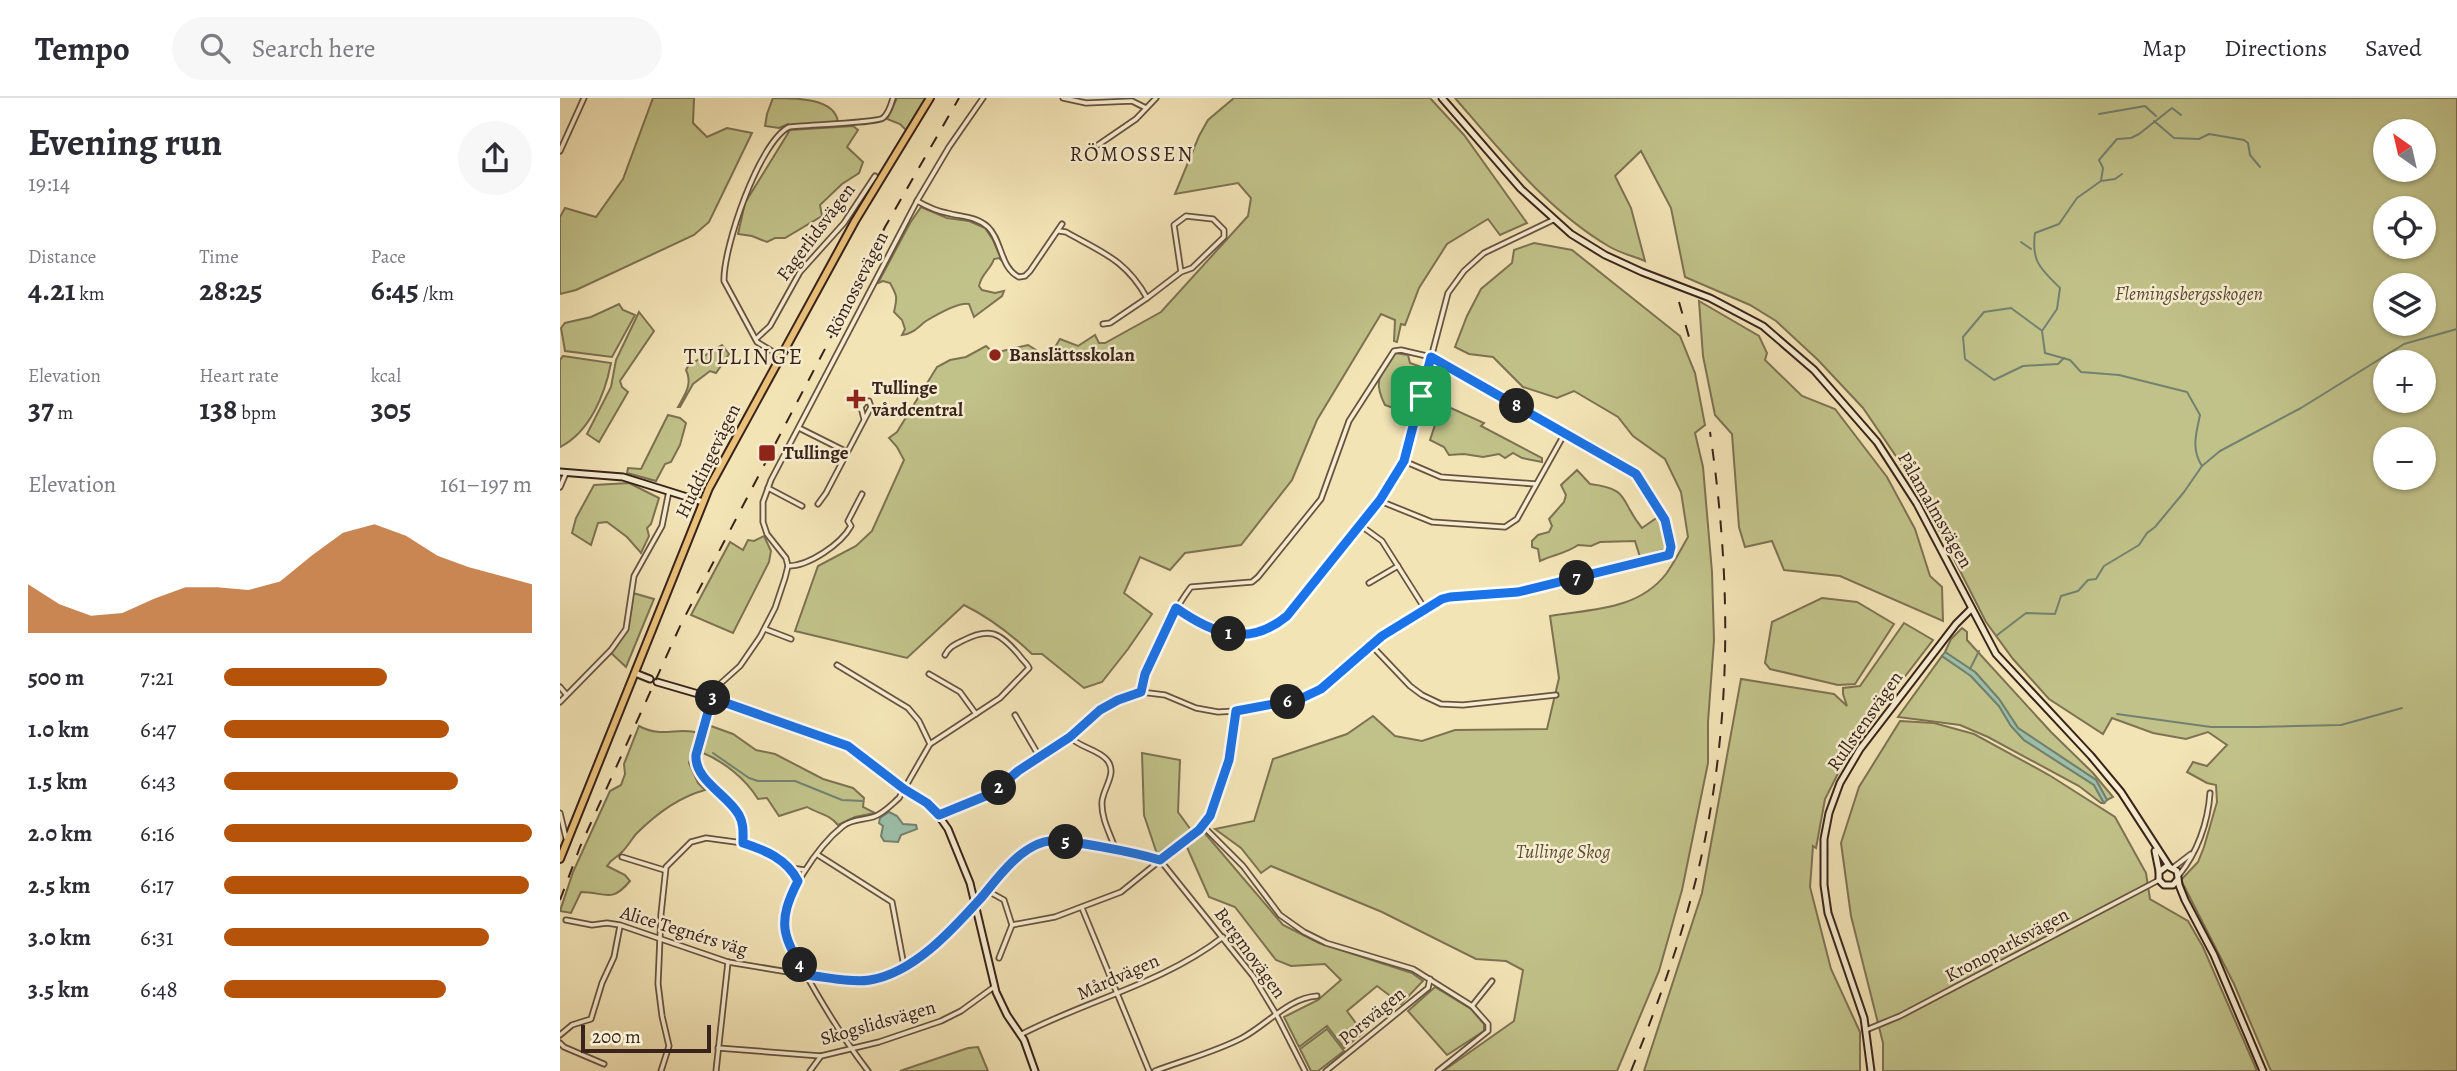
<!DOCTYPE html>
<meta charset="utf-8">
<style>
:root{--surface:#fff;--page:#f7f7f7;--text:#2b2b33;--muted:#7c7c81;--line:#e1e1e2;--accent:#b45309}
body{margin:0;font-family:Alegreya,serif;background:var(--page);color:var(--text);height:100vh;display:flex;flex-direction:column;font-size:26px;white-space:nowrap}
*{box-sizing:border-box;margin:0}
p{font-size:23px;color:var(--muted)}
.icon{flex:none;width:38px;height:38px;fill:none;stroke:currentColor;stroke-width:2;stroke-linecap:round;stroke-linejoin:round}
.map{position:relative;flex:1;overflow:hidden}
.details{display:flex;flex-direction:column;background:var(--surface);width:560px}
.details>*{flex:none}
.needle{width:46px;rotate:326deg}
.tools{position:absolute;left:1813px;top:21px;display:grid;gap:14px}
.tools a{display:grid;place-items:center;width:63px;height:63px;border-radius:50%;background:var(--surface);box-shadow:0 2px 5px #0004;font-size:35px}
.scale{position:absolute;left:21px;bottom:18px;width:130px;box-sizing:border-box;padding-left:7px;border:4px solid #39231b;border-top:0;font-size:19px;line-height:24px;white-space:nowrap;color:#39231b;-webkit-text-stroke:5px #f7edd0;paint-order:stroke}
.pin{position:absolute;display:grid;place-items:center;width:60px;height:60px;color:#fff;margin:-30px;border-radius:14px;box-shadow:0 4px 10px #0006}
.km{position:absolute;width:35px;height:35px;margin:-18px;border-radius:50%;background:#222;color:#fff;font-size:19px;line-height:35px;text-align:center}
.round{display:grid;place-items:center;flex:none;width:74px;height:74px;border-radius:37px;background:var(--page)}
.headline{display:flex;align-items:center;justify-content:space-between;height:119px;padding:0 28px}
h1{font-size:38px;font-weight:700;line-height:52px}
.stats{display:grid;grid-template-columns:repeat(3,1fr);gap:10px;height:119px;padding:7px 28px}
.stats div{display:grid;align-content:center}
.stats b{font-size:30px;font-weight:700}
.stats small{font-size:19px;font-weight:400}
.stats p{font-size:19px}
.chart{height:196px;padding:14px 28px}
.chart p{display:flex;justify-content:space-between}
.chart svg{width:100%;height:126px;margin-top:7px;fill:var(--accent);opacity:.7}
ul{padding:0 28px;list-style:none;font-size:23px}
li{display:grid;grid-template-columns:112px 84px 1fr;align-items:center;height:52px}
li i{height:18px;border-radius:9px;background:var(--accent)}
header{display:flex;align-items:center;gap:42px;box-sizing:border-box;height:98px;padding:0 35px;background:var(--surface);border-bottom:2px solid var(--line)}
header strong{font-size:33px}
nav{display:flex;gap:38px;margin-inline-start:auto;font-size:24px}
.search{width:490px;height:63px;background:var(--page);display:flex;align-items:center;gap:18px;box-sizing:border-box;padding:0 24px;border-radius:38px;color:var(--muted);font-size:26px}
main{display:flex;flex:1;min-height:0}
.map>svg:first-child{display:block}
.green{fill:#c1c289;stroke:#7d7252;stroke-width:2;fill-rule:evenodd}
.water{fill:#9cbfa9;stroke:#748170;stroke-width:2}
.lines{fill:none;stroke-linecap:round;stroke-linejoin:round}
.stream{stroke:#748170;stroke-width:2}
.street-casing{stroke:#685342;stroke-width:7}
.secondary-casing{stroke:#39231b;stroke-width:9}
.primary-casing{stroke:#39231b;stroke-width:10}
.street{stroke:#f7edd0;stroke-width:3.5}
.secondary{stroke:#f7edd0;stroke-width:5}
.primary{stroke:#eac27b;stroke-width:6}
.rail{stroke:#39231b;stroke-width:2;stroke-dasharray:12 12;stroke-linecap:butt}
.route-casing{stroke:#fff;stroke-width:14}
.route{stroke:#1a73e8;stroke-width:9}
.poi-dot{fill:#8f2418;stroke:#f7edd0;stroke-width:2.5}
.labels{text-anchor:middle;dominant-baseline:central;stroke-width:5;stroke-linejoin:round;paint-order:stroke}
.street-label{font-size:19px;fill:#39231b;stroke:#f7edd0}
.park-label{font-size:19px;font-style:italic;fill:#5b4b36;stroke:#f7edd0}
.poi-label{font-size:19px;font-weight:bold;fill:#39231b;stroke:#f7edd0;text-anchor:start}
.neighbourhood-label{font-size:21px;letter-spacing:2px;fill:#39231b;stroke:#f7edd0}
.quarter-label{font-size:23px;letter-spacing:2px;fill:#39231b;stroke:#f7edd0}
</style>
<header>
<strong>Tempo</strong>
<div class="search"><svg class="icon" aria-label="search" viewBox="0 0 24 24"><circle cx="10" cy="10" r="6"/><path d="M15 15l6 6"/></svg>Search here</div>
<nav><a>Map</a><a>Directions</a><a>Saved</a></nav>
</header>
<main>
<section class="details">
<div class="headline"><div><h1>Evening run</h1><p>19:14</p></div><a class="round"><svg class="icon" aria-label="share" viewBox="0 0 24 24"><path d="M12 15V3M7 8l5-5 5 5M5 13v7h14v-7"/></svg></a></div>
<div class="stats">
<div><p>Distance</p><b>4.21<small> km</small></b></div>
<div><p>Time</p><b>28:25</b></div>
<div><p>Pace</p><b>6:45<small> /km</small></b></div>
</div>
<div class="stats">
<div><p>Elevation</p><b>37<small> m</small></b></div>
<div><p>Heart rate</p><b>138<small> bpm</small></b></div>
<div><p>kcal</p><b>305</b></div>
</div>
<div class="chart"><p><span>Elevation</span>161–197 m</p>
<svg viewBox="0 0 160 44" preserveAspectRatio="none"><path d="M0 44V27L10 34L20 38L30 37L40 32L50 28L60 28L70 29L80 26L90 17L100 9L110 6L120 10L130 17L140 21L150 24L160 27V44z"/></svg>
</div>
<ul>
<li><b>500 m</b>7:21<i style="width:53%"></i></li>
<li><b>1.0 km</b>6:47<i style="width:73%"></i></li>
<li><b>1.5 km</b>6:43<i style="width:76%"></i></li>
<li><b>2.0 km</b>6:16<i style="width:100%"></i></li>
<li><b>2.5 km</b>6:17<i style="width:99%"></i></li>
<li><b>3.0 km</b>6:31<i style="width:86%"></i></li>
<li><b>3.5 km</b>6:48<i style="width:72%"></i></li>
</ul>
</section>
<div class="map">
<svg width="1897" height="973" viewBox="0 0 1897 973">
<rect width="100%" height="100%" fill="#f3e4b6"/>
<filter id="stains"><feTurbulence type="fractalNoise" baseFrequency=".00286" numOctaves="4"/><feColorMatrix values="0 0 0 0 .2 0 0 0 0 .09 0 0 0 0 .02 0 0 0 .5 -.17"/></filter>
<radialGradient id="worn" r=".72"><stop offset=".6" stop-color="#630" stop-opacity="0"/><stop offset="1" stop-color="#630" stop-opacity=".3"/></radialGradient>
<g class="green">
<polygon points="93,0 134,0 133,25 147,39 167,30 192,35 149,124 134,137 16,192 0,196 0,119 5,110 36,119 63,81"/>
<path d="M213,0C236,0 275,0 278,24L229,29L228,26L219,30L205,28L207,16Z"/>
<polygon points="337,0 367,0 347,33 340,26 327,21"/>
<path d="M674,0H870L904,37L967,125L940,137L928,121L887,146L859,190L845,227L841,226L837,244L834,243L835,222L821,216L757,322L732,382L681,447L625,455L610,472L580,459L564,495L592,516L568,551L542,584L524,590L482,556H472C451,536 430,520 404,507L347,560L235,533L258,468L296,448L312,433L344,362L337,349L329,340L337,334L377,269L390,262L406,259L426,248L434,255L468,247L481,255L490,257L500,241L518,248L535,237L539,245H545L601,214L688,118L691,100L678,85L615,96L639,38L648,22Z"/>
<path d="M895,0H1897V973H1711L1674,886L1621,782L1638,764L1644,749L1657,704L1656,687L1647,685L1627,674L1633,664L1647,668L1667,647L1648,634L1626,641L1593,635L1552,620L1543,636L1489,601L1453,561L1426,524L1359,392L1303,310L1258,262L1216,223L1190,207L1125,179L1111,110L1081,53L1055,78L1071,110L1085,163C1073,158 1060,155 1050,149C987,112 941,53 895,0ZM1825,33H1864V72H1825ZM1825,110H1864V149H1825ZM1825,187H1864V226H1825ZM1825,264H1864V303H1825ZM1825,341H1864V380H1825Z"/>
<polygon points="293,28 298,32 287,49 303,64 299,75 282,86 260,107 262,118 225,140 215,140 207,144 192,138 178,136 185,105 230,32"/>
<path d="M361,109L387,120L409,123L425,130L433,142L442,163L439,160L434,161C430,173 422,174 419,188L422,192L435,195L444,193L442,198L414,219L409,206C399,204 376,217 366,223C358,229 353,236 342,237L345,231L342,222L334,214C337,200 338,199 330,185L323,183L318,185L350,125Z"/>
<path d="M974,145L1012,152L1120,238L1135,275L1145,327L1135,335L1143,369L1152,474L1154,542L1148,624V665L1122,792L1099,873L1057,973H883L954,923L963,872L946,863L916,861L822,814L711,768L701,775L681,750L655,731L694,723L713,661L787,636L813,618L835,638L862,643L895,632L987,631L999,580L990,518C1032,511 1078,512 1106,476C1114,465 1121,451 1128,439L1121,394L1105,361L1073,338L1058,319L1014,293L997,300L963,289L933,259L909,256L895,249L907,218L921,191L952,165L954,152Z"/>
<polygon points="1139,203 1199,238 1207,255 1205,262 1242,298 1275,311 1327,379 1355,431 1370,478 1382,489 1383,523 1280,478 1224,472 1212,443 1185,449 1179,429 1172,336 1155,317 1143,258"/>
<polygon points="59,206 63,212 75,217 52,259 5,253 1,230 5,225 31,219"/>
<polygon points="79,214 94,233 60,283 62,289 68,294 39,344 27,336 51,289 56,262"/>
<path d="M162,247L169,256L156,275L150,273L133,286L120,309H118C125,296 133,286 126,272L128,268Z"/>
<path d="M835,255L848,257L850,265L861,269L853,307L839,306L833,310L825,307C812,281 821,277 835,255Z"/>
<path d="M3,258L51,265C45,296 30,334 0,349V262Z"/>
<polygon points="882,306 924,325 921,328 982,360 982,364 962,360 953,355 945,360 939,356 923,359 904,356 889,357 884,349 870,342"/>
<polygon points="108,317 120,320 126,325 120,347 111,364 105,366 96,383 67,375 68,370 81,371"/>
<path d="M1017,372L1030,386C1071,391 1059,402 1082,430L1098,419L1102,426L1106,451L1080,459L1075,443L1040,444L1031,448L1018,447C1007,455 993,457 980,463L978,451L972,449V443L978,437L989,434L992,428L989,421L1004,404L1006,397L1001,387Z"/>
<polygon points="69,385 99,400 91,426 87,430 89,438 81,455 67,439 47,424 38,425 31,447 12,435 16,420 34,387"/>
<polygon points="204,438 211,453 209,464 173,535 131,517 170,444 183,452 188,442 194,443"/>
<path d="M73,495L94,501L66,569L51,555C69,533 71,522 73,495Z"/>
<polygon points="1262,500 1297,504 1334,526 1295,586 1278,587 1210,571 1205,565 1212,524"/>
<polygon points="1344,525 1373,542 1293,646 1265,701 1256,750 1253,748 1250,789 1271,871 1300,934 1300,973 1084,973 1142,795 1181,581 1274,596 1287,608 1283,596 1283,590 1300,588"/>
<polygon points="1402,530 1407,534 1407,542 1491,634 1533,675 1553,699 1547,702 1536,682 1458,630 1439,601 1416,575 1385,554 1391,541"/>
<polygon points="1382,558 1411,578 1439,608 1451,628 1464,642 1534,687 1544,705 1541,705 1519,688 1428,639 1400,627 1338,619"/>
<polygon points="1340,623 1374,625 1414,636 1489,677 1555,719 1586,775 1590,801 1628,823 1643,849 1697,973 1323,973 1323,945 1291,818 1281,745 1299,689"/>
<path d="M148,627L173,636L196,652L215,656L263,681L293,690L304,700L303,709L315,715L295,719L278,727C269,716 259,716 247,709L219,718L207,700L198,701C185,680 163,663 141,654Z"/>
<path d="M79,628C103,641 117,628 139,635L129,665L138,685L145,692C119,699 95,717 76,736C71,742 68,748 62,754C57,760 52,760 47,768L65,777L70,783C51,806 45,794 21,794L11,815L0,813L13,774L50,693L61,687L65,676L64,666Z"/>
<polygon points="582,655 620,662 618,714 631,732 597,756 584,717"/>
<polygon points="643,733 723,827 759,845 852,875 863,883 841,906 817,888 787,913 803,935 784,950 767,928 739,949 724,919 758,902 781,882 765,866 731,868 716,862 675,809 649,799 626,747"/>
<polygon points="875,889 911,911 924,926 924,933 887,957 848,913"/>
<polygon points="767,931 784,953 758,973 751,973 740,951"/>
<polygon points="418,949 428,973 340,973 408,950"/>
</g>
<g class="water">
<polygon points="1385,554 1415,574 1439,601 1458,630 1536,682 1547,702 1544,705 1534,687 1464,642 1451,628 1439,608 1411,578 1382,558"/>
<polygon points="329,714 337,718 343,726 356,727 357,731 341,737 338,744 324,743 321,738 323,728 319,725 320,720"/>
</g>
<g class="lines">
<g class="stream">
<polyline points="1539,16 1585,8 1596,18"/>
<path d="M1621,17L1612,10L1579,36L1571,40L1557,41L1539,62L1543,70L1541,83L1517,100L1499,126L1475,135C1471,164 1481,171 1500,190L1497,211L1482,233L1485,255L1510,262L1521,274L1559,277L1627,294L1640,317C1636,336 1631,351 1642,368"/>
<polyline points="1594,23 1614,40 1639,41 1649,36 1684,42 1688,45 1690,57 1700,69"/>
<polyline points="1541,83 1555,81 1562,76"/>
<polyline points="1461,144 1471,151"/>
<polyline points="1481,232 1451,210 1424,214 1403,239 1405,261 1434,282 1463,268 1498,266 1504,260"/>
<polyline points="1436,538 1466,515 1495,516 1501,498 1518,493 1528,482 1536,481 1544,468 1579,447 1587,435 1595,429 1624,394 1642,368 1660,353 1741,310 1844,246 1897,231"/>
<polyline points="1410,571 1419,553"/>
<polyline points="1557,616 1651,629 1697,629 1781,627 1842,610"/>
<polyline points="153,655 189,680 198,683 235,683 282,702 303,703"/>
</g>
<g class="street-casing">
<g id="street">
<polyline points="503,0 526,5 572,3 586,10"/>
<polyline points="538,47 576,21 596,0"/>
<polyline points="0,53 24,0"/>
<path d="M357,103C366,108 375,113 387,115C401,119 416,118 428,129C442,142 440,170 459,179L465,178L470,173L502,126"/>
<path d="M499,133L506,134C543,155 566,162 587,200L621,174L632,170L664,139V132L653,121L626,118L614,127L621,174"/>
<polyline points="543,226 550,225 587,200"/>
<polyline points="196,241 210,228 240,174 284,125 315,78"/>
<path d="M220,258L197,244L164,183C163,150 199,44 229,29C243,27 317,25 323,20C329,15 331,7 333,0"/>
<polyline points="239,330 287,354"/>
<polyline points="844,363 881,379 976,386"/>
<polyline points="0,389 6,375"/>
<polyline points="208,390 242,408"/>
<polyline points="820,403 872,424 945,429 957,421 1005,335"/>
<polyline points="258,406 266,395 311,309 309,303 305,304 301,309 304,321"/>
<polyline points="800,427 822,443 865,511"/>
<path d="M228,468C249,468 281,446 291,428L288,423L302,396"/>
<polyline points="809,485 838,468"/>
<path d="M616,511C653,536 688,550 727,518L820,402L844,363L888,195L904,173L924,155L993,122"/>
<polyline points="205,531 231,541"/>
<polyline points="812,548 850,588 862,597 881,606 903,607 996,597"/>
<path d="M277,567L348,610L359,623L370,646L339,700C331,707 323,716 313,719C303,722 292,721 283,728C259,747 221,800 224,832C226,847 237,861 245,875C264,909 284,942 308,973"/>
<polyline points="369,576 400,594 416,616"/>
<polyline points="0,589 6,596"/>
<polyline points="0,604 51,552 66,531 74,478 102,428 109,393"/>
<polyline points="455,617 479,658"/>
<path d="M510,639C520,650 538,651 547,662C558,675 543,690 542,704C541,721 551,737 556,753"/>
<path d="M370,646L440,600L469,570C467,565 462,562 459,557C440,535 430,528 402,543C394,547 389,549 385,557"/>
<polyline points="0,715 6,740"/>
<path d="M379,717L433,695L466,667L510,639L540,612L558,602L581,594L605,597L636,610L658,614L676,613L749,598L770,585L823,538L882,501L890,499L958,494L1107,459C1122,442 1086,382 1069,371L871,259L841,252L834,253L789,323L761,401L698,479L692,484L631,489C615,510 583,569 581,594"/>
<polyline points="642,727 683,768 720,817 744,834 766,845 853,871 912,908 928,926 928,933 878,973"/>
<polyline points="183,745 182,725 178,715 141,675 136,662 152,600 160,586 180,568 200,539 215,510 225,480 228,468 226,460 207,436 203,424 203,404 211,382 357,103 389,49 423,0"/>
<polyline points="258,757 332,804 344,868"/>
<polyline points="62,759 104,772"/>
<polyline points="600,762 693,878 716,916 745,973"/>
<polyline points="1614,769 1631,756"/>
<polyline points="231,770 238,783"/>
<path d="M1619,777C1637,755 1648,725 1650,695"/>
<polyline points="426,792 444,802 452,827 439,860"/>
<polyline points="522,810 589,973"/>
<polyline points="6,822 32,827 47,825 60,827 168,864 246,877 311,882 344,868 372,851 421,799 438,778 461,758 479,745 493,742 503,743 600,762"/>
<polyline points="452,827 495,819 561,794 639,731 653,712 669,662 676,613"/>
<polyline points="912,908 932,883"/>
<polyline points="1306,932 1340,918 1599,782"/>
<polyline points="0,937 12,927 31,921 42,885 54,859 60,828"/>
<path d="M460,937C527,902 602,886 663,839"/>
<polyline points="0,945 4,949 44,966"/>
<polyline points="158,950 261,958 319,944 381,923 401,913 434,889"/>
<polyline points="101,973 109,948 102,918 98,886 101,816 106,769 131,744 146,740 183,745 203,751 231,770 245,772"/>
<polyline points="156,973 168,864"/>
<polyline points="250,973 261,958"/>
<path d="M595,973C624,962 655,954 682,940C707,927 728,900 757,898"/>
<polyline points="766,973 868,890 870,881"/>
</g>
</g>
<g class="secondary-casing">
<g id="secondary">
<polyline points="882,0 961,91 1011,136 1045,157 1082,174 1150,200 1203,228 1254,272 1317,344 1357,406 1436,556 1531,658 1561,694 1609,768"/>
<polyline points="0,374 63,379 143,404"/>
<polyline points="75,575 90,581"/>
<polyline points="97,584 152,600 240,632 278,643 295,652 344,691 374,711 388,731 410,785 436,894 447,917 464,942 475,973"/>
<polyline points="1595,753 1599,773"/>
<polyline points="1618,781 1613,787 1604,787 1599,782 1599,774 1607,768 1617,773 1619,787 1625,802 1654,857 1703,973"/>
<polyline points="1311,973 1304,920 1268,815 1264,787 1264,741 1269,715 1280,685 1300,651 1396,526 1411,511"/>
</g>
</g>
<g class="primary-casing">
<polyline id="primary" points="0,761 149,390 295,123 370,0"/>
</g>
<use href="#street" class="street"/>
<use href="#secondary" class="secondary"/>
<use href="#primary" class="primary"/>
<g class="rail">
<polyline points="1119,204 1129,239"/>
<polyline points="0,802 20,749 121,526 267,247 325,129 399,0"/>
<path d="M1071,973C1104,891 1134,807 1149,720C1172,592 1169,463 1150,334"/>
</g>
</g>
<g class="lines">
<g class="route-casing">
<path id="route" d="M871,259L1076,376L1105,422L1111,449L1109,457L958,494L890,499L882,501L822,538L761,591L740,601L676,613L669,662L650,718L639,732L600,762C580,756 503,739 484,744C458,751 437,781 421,800C393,831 354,875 310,882C291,885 266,879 246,877C223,838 216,826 238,783C227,761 205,752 183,745C183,735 184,726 179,717C168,697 134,682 136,657L152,600L288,648L344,691L367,705L379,717L433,695L458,673L510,639L540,612L558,602L581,594L585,576L616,510C653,536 688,550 727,518L820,402L844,363Z"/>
</g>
<use href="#route" class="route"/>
</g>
<g class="poi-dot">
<circle cx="435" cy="257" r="7"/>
<path d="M292.5 290.5h7v7h7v7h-7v7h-7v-7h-7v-7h7z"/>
<rect x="198" y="346" width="18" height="18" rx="3.5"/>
</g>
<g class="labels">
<g class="street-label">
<text transform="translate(256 134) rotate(-53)">Fagerlidsvägen</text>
<text transform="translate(297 186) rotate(-63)">Römossevägen</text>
<text transform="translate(148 363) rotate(-64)">Huddingevägen</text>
<text transform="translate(1375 412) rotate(60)">Pålamalmsvägen</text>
<text transform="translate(1305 623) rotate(-55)">Rullstensvägen</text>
<text transform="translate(124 833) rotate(17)">Alice Tegnérs väg</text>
<text transform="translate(1447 847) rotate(-28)">Kronoparksvägen</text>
<text transform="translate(690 855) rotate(54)">Bergmovägen</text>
<text transform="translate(558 879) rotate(-24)">Mårdvägen</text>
<text transform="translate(812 918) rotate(-39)">Porsvägen</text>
<text transform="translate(318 925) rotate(-16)">Skogslidsvägen</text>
</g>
<g class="park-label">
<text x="1629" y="196">Flemingsbergsskogen</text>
<text x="1003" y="754">Tullinge Skog</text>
</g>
<g class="poi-label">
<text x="449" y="257">Banslättsskolan</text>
<text x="312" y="290">Tullinge<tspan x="312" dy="22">vårdcentral</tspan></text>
<text x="223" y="355">Tullinge</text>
</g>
<g class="neighbourhood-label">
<text x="572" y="56">RÖMOSSEN</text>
</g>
<g class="quarter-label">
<text x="184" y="258">TULLINGE</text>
</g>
</g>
<rect width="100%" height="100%" filter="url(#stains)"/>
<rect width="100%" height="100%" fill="url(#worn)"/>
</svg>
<div class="tools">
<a><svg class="needle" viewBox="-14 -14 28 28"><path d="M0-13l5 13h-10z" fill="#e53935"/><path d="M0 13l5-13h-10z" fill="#7c7c81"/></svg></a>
<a><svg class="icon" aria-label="locate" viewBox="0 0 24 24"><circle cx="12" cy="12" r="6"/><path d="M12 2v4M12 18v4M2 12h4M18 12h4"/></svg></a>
<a><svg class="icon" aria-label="layers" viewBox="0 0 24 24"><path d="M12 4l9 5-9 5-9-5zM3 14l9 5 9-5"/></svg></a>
<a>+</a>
<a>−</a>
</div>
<div class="scale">200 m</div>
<div class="pin" style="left:861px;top:298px;background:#1e9e55"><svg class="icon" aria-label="arrive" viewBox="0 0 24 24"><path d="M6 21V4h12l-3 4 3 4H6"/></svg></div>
<b class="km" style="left:669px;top:536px">1</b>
<b class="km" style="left:439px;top:690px">2</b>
<b class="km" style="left:153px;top:600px">3</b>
<b class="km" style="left:240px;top:867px">4</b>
<b class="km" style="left:506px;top:744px">5</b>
<b class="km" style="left:728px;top:604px">6</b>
<b class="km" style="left:1017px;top:480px">7</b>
<b class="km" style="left:957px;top:308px">8</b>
</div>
</main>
